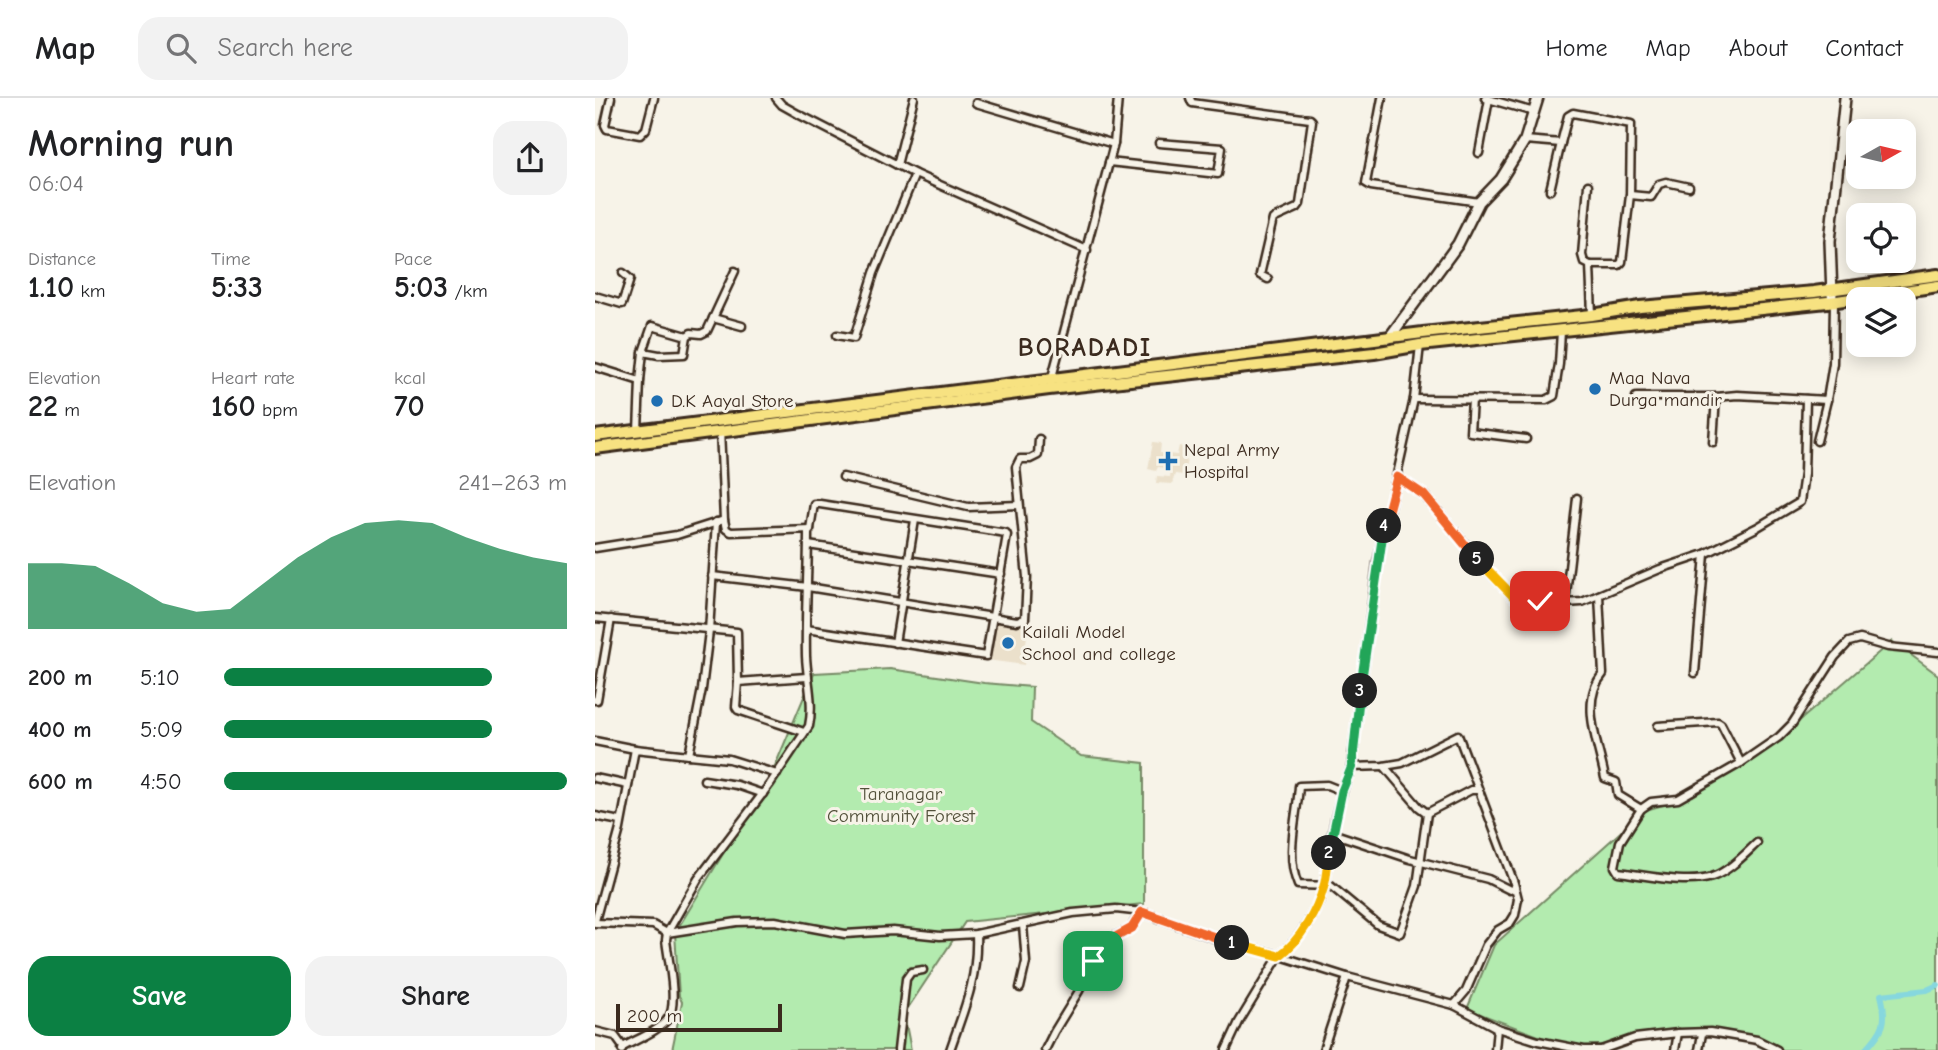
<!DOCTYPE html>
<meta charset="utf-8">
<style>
:root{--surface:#fff;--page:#f2f2f2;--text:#202124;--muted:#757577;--line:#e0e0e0;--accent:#0b8043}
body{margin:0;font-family:"Comic Neue",sans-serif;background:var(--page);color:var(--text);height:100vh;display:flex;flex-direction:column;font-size:26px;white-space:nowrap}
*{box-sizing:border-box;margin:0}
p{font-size:23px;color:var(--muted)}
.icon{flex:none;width:38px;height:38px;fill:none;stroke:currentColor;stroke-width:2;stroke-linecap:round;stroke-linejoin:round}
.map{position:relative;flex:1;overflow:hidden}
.details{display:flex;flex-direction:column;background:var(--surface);width:595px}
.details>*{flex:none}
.needle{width:46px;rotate:82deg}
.tools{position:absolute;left:1251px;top:21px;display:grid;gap:14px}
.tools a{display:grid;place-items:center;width:70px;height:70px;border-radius:14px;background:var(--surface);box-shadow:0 4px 18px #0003;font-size:35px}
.scale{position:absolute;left:21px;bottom:18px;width:166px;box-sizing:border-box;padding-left:7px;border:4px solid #3b2a1e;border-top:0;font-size:19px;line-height:24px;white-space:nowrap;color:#3b2a1e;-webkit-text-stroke:5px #f7f3e8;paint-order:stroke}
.pin{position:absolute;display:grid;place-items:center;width:60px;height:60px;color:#fff;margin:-30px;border-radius:14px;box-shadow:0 4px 10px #0006}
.km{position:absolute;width:35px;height:35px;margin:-18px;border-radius:50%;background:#222;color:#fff;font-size:19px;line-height:35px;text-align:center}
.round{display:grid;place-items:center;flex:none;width:74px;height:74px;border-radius:21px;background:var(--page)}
.headline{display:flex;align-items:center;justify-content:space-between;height:119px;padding:0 28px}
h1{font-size:38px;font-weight:700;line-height:52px}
.metrics{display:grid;grid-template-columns:repeat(3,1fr);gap:10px;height:119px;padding:7px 28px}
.metrics div{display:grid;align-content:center}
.metrics b{font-size:30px;font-weight:700}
.metrics small{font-size:19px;font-weight:400}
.metrics p{font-size:19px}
.chart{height:196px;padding:14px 28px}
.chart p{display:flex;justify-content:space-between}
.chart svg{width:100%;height:126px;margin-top:7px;fill:var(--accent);opacity:.7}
.cta{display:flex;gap:14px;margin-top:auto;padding:14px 28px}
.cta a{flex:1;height:80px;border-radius:21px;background:var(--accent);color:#fff;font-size:28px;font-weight:700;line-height:80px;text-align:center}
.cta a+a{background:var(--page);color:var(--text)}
ul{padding:0 28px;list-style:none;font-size:23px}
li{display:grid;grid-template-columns:112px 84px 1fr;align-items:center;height:52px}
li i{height:18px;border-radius:9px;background:var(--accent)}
header{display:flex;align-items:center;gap:42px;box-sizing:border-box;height:98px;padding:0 35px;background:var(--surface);border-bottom:2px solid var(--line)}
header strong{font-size:33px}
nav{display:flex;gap:38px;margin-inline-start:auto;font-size:24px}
.search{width:490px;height:63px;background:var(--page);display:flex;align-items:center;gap:18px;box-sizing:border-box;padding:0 24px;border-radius:21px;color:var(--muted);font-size:26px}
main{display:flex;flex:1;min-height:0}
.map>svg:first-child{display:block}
.built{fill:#ebe0cb}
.green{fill:#b3ebaf;stroke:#778a66;stroke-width:2}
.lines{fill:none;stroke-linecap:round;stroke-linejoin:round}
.canal{stroke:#86d7de;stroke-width:6}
.street-casing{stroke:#3b2a1e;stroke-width:11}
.secondary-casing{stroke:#3b2a1e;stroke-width:14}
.highway-casing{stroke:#3b2a1e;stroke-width:16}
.street{stroke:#f7f3e8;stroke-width:6}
.secondary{stroke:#f7f3e8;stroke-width:9}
.highway{stroke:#f7e281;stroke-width:10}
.split-1-casing{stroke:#fff;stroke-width:14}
.split-2-casing{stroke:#fff;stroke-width:14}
.split-3-casing{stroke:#fff;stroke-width:14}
.split-4-casing{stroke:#fff;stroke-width:14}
.split-5-casing{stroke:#fff;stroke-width:14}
.split-6-casing{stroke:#fff;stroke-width:14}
.split-1{stroke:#f0652b;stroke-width:9}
.split-2{stroke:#f5b400;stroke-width:9}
.split-3{stroke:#22a559;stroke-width:9}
.split-4{stroke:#22a559;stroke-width:9}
.split-5{stroke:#f0652b;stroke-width:9}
.split-6{stroke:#f5b400;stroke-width:9}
.poi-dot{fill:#1f6fb2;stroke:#f7f3e8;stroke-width:2.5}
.labels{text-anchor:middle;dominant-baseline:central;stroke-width:6;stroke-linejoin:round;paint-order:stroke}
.poi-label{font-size:19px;fill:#3b2a1e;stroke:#f7f3e8;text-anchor:start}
.park-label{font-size:19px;fill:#53513b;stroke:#f7f3e8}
.district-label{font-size:26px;font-weight:bold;letter-spacing:2px;fill:#3b2a1e;stroke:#f7f3e8}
</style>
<header>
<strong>Map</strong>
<div class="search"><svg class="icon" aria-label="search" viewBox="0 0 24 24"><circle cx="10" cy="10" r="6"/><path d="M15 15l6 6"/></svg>Search here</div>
<nav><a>Home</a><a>Map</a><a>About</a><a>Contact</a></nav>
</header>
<main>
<section class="details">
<div class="headline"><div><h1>Morning run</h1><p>06:04</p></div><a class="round"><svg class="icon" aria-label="share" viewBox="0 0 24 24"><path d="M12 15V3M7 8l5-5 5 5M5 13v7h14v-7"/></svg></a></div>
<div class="metrics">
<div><p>Distance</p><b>1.10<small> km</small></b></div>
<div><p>Time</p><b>5:33</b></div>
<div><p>Pace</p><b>5:03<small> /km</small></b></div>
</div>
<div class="metrics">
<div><p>Elevation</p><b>22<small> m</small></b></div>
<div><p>Heart rate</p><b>160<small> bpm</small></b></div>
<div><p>kcal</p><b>70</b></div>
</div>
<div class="chart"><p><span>Elevation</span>241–263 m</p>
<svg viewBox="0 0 160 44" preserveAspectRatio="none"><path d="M0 44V21L10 21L20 22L30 28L40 35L50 38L60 37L70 28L80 19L90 12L100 7L110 6L120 7L130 12L140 16L150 19L160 21V44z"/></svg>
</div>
<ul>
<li><b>200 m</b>5:10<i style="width:78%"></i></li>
<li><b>400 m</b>5:09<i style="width:78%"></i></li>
<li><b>600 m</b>4:50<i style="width:100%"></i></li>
</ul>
<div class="cta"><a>Save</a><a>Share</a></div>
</section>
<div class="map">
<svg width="1343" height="952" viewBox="0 0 1343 952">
<rect width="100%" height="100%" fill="#f7f3e8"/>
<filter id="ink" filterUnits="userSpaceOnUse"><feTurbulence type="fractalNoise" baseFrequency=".0143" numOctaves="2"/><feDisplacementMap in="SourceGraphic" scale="14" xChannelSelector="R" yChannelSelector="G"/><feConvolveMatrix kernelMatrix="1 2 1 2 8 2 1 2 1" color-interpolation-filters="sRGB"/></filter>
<g filter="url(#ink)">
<g class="built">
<polygon points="558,344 566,345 565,355 582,357 584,348 594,350 589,377 580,376 577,386 561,385 562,378 575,379 576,371 563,369 561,373 553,371"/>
<polygon points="399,520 433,526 429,567 392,562"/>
</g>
<g class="green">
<polygon points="1297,543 1343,577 1343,952 1185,952 1166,940 1115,931 1072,934 1012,947 986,948 949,940 872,911 899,847 1040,721 1051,712 1098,698 1187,638"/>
<polygon points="295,571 389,585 437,589 436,624 486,658 549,665 549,806 370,824 309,916 316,952 77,952 87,904 84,898 80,835 177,675 219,575"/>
</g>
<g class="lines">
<path class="canal" d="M1270,952C1289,932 1293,924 1286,897L1332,892L1343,887"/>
<g class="street-casing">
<g id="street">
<polyline points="16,0 10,27 12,31 45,37 51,31 59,0"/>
<polyline points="181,0 187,7 203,16 320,76 492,152"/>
<polyline points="595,0 597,5 715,21 717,23 705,106 702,110 678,121 665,177 673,181"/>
<polyline points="787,0 771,85 776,88 884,104"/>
<polyline points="890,0 939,14"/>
<polyline points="381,5 519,46"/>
<polyline points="930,42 966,45 973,18 978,15 1036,26 1035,97 1027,164 1024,167 995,167"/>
<polyline points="884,55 894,1"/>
<polyline points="514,64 623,76 627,50 564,45"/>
<polyline points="302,67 319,0"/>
<polyline points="993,87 987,157 989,164 995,167 997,217"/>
<polyline points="955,92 966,45"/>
<polyline points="1035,97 1056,99 1064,86 1071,84 1094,89"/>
<polyline points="0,198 27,206 35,181 28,175"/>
<polyline points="118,220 147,228"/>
<polyline points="242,237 259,240 279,175 320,76"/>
<polyline points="48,254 57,228 92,238"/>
<polyline points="0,269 45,283 43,333"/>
<polyline points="45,283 48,254 64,257 89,256 92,238 96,235 106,236 112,233 140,173"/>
<polyline points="456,283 519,46 523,0"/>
<polyline points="1041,299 1121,299"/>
<polyline points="819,301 951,302 959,298 964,266 966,233"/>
<polyline points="877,301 875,334 931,341"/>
<polyline points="1222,343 1232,302"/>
<polyline points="1118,344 1121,299 1142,297 1232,302 1238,265 1239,204"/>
<polyline points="248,379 373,409 424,407"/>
<polyline points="802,379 829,397 894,474 919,499 970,505 987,504 1065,471 1110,456 1161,430 1205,404 1209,376 1211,301"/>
<polyline points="213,447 406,476"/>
<polyline points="0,450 82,437 129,422 125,332"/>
<polyline points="117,478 213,489 422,523 430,521 432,479 421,369 425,361 435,361 443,357 444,341"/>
<path d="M1004,497L1008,576C984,603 1004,648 1010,680L1021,684L1023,697L1046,711"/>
<polyline points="970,505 982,400"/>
<polyline points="0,520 142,534 143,584 212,579"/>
<polyline points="211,531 391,558 412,437 411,435 225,406 219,406 215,431"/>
<polyline points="300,545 320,422"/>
<polyline points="1100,575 1110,456"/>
<polyline points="143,584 141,609 143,612 209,634"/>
<polyline points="0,602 2,602 16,521"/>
<polyline points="1063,628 1123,624 1126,626 1146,665"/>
<polyline points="0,643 40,651"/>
<polyline points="94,657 134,661 182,676"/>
<polyline points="756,669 789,668 807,665 863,637 919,785 923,801 920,817 915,825 903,832 891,847 871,893 859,907"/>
<polyline points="0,680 33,687"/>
<polyline points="109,682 142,687 168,696"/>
<path d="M747,693L732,687L704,688C702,720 690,757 703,787L736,788L783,827L805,835L822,788L832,715L824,709L789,668"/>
<polyline points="832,715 876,692 883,692"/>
<polyline points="0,718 25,723"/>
<polyline points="737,735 815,761 893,781 915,792 920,790"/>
<path d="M1162,745C1149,757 1134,773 1117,779C1092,787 1050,777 1023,774L1020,769L1025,744L1046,711L1056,704L1083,701L1146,665L1184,639L1197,626L1240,559L1254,544L1265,541L1293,549L1343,554"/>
<polyline points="0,823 25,731 40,651 94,657 107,591 114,533 121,424"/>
<polyline points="0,825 58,827 72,835 142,824 180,823 250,836 298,833 345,838 381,836 478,815 521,811 547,814 631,844 676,855 752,879 859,907 902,930 943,943 989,952 1006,952 1040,940 1083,935 1115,934 1162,942 1182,952"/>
<polyline points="425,890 431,864 428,827"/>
<polyline points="0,933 20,938 28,949"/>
<path d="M27,952L28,949C42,941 65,933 74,919C83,904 73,860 71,842L72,835L103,781L175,686L214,628C219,605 212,582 211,558C210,517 213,475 213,434L215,431L136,434L131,431L129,422"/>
<polyline points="303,952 311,881 316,874 328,872"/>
<path d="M355,952C369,911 383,881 381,836"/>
<polyline points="450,952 459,934 484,893 498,863 517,840 537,830 539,825 547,814"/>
<path d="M631,952L644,924L684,858C703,844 726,807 730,785C733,769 734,752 737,736C741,713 748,691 756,669L782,465L819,301L825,247"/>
<polyline points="728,952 752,879"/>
<polyline points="900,952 902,930"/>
<polyline points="1080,952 1083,935"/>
<polyline points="1104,952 1107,936"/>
</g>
</g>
<g class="secondary-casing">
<g id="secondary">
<polyline points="1237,197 1235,143 1250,0"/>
<polyline points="794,240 863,146 884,104 906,81 930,42 943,0"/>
</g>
</g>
<g class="highway-casing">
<g id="highway">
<polyline points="0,338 828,235 997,217 1045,209 1219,194 1343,177"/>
<polyline points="0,350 454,291 779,255 825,247 1242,203 1343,188"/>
</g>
</g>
<use href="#street" class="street"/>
<use href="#secondary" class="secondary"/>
<use href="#highway" class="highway"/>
</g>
</g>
<g class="lines" filter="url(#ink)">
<g class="split-1-casing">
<polyline id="split-1" points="498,863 517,841 537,830 547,814 637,845"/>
</g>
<g class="split-2-casing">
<path id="split-2" d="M637,845L684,858C705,843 722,813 729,788C732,778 732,766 734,755"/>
</g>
<g class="split-3-casing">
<polyline id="split-3" points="734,755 747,693 757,668 765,593"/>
</g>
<g class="split-4-casing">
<polyline id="split-4" points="765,593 789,428"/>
</g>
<g class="split-5-casing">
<polyline id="split-5" points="789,428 802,379 829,397 882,461"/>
</g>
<g class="split-6-casing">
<polyline id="split-6" points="882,461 919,499 945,503"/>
</g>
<use href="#split-1" class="split-1"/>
<use href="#split-2" class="split-2"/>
<use href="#split-3" class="split-3"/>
<use href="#split-4" class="split-4"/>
<use href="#split-5" class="split-5"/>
<use href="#split-6" class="split-6"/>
</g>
<g class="poi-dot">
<circle cx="1000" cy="291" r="7"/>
<circle cx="62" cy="303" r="7"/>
<path d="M569.5 352.5h7v7h7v7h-7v7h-7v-7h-7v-7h7z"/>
<circle cx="413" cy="545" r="7"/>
</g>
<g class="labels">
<g class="poi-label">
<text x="1014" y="280">Maa Nava<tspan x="1014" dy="22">Durga mandir</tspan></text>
<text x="76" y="303">D.K Aayal Store</text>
<text x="589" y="352">Nepal Army<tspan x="589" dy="22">Hospital</tspan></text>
<text x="427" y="534">Kailali Model<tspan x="427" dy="22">School and college</tspan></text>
</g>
<g class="park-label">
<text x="306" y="696">Taranagar<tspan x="306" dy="22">Community Forest</tspan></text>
</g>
<g class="district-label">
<text x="490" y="250">BORADADI</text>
</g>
</g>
</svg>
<div class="tools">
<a><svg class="needle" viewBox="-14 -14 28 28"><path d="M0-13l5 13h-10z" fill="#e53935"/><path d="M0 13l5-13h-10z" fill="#757577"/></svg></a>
<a><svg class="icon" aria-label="locate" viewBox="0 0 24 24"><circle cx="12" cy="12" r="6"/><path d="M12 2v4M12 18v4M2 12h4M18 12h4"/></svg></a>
<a><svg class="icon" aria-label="layers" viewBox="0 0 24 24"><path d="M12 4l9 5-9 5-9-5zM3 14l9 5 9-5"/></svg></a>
</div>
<div class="scale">200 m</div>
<div class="pin" style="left:498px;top:863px;background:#1e9e55"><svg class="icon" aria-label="arrive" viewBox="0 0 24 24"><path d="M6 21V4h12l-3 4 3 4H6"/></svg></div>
<div class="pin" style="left:945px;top:503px;background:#d93025"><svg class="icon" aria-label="check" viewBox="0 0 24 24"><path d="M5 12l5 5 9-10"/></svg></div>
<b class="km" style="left:637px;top:845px">1</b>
<b class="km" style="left:734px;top:755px">2</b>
<b class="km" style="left:765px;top:593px">3</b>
<b class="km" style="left:789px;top:428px">4</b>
<b class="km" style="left:882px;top:461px">5</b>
</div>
</main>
